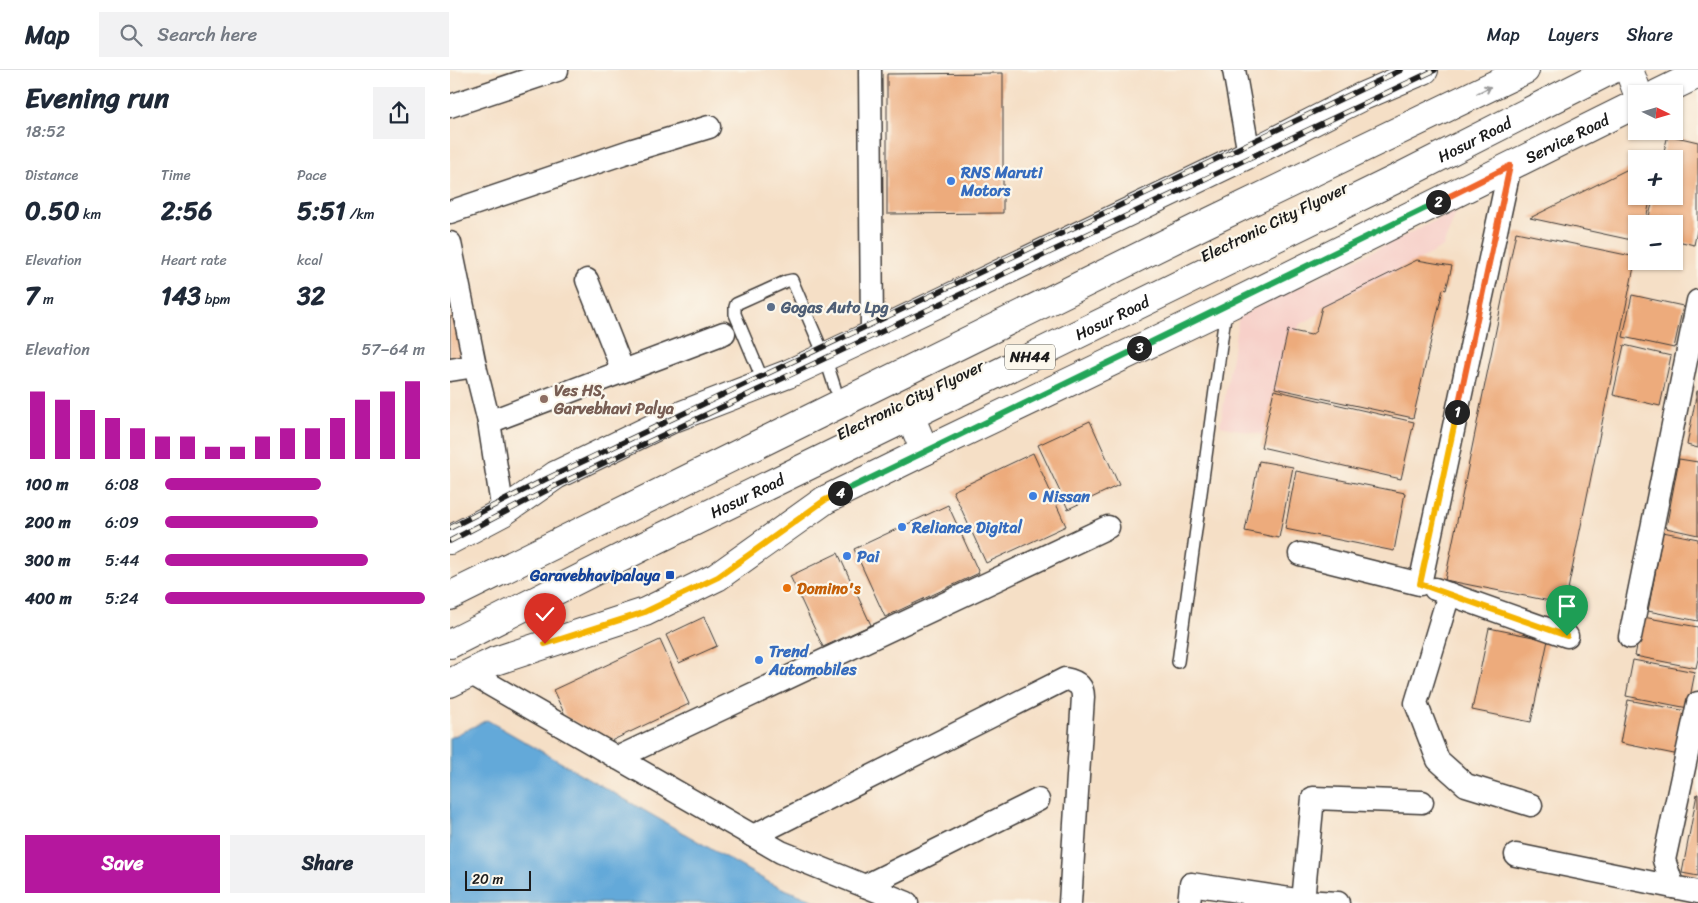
<!DOCTYPE html>
<meta charset="utf-8">
<style>
:root{--surface:#fff;--page:#f2f2f3;--text:#1f2937;--muted:#747a83;--line:#e0e1e3;--accent:#b5179e}
body{margin:0;font-family:Sriracha,sans-serif;background:var(--page);color:var(--text);height:100vh;display:flex;flex-direction:column;font-size:19px;white-space:nowrap}
*{box-sizing:border-box;margin:0}
p{font-size:16px;color:var(--muted)}
.icon{flex:none;width:28px;height:28px;fill:none;stroke:currentColor;stroke-width:2;stroke-linecap:round;stroke-linejoin:round}
.map{position:relative;flex:1;overflow:hidden}
.panel{display:flex;flex-direction:column;background:var(--surface);width:450px}
.panel>*{flex:none}
.needle{width:32px;rotate:95deg}
.buttons{position:absolute;left:1178px;top:15px;display:grid;gap:10px}
.buttons a{display:grid;place-items:center;width:55px;height:55px;border-radius:0px;background:var(--surface);box-shadow:0 1px 4px #0004;font-size:25px}
.scale{position:absolute;left:15px;bottom:12px;width:66px;box-sizing:border-box;padding-left:5px;border:2px solid #1c1c1c;border-top:0;font-size:14px;line-height:18px;white-space:nowrap;color:#1c1c1c;-webkit-text-stroke:4px #fbf7ec;paint-order:stroke}
.pin{position:absolute;display:grid;place-items:center;width:42px;height:42px;color:#fff;margin:-51px -21px;border-radius:50% 50% 50% 0;rotate:-45deg;box-shadow:0 0 5px #0007}
.pin .icon{rotate:45deg}
.km{position:absolute;width:25px;height:25px;margin:-12px;border-radius:50%;background:#222;color:#fff;font-size:14px;line-height:25px;text-align:center}
.round{display:grid;place-items:center;flex:none;width:52px;height:52px;border-radius:0px;background:var(--page)}
.head{display:flex;align-items:center;justify-content:space-between;height:85px;padding:0 25px}
h1{font-size:28px;font-weight:800;line-height:38px}
.metrics{display:grid;grid-template-columns:repeat(3,1fr);gap:8px;height:85px;padding:5px 25px}
.metrics div{display:grid;align-content:center}
.metrics b{font-size:25px;font-weight:800}
.metrics small{font-size:14px;font-weight:400}
.metrics p{font-size:14px}
.chart{height:140px;padding:10px 25px}
.chart p{display:flex;justify-content:space-between}
.chart svg{width:100%;height:90px;margin-top:5px;stroke:var(--accent);stroke-width:6}
.primary-button{display:flex;gap:10px;margin-top:auto;padding:10px 25px}
.primary-button a{flex:1;height:58px;border-radius:0px;background:var(--accent);color:#fff;font-size:20px;font-weight:800;line-height:58px;text-align:center}
.primary-button a+a{background:var(--page);color:var(--text)}
ul{padding:0 25px;list-style:none;font-size:16px}
li{display:grid;grid-template-columns:80px 60px 1fr;align-items:center;height:38px}
li i{height:12px;border-radius:6px;background:var(--accent)}
header{display:flex;align-items:center;gap:30px;box-sizing:border-box;height:70px;padding:0 25px;background:var(--surface);border-bottom:1px solid var(--line)}
header strong{font-size:24px}
nav{display:flex;gap:28px;margin-inline-start:auto;font-size:18px}
.search{width:350px;height:45px;background:var(--page);display:flex;align-items:center;gap:12px;box-sizing:border-box;padding:0 18px;border-radius:0px;color:var(--muted);font-size:19px}
main{display:flex;flex:1;min-height:0}
.map>svg:first-child{display:block}
.built{fill:#f7d0c9}
.water{fill:#63a9d9;stroke:#40627a}
.building{fill:#edab7b}
.lines{fill:none;stroke-linecap:round;stroke-linejoin:round}
.lane-casing{stroke:#3d3936;stroke-width:14}
.street-casing{stroke:#3d3936;stroke-width:25}
.secondary-casing{stroke:#3d3936;stroke-width:30}
.highway-casing{stroke:#3d3936;stroke-width:30}
.lane{stroke:#fff;stroke-width:11}
.street{stroke:#fff;stroke-width:22}
.secondary{stroke:#fff;stroke-width:28}
.highway{stroke:#fff;stroke-width:28}
.rail-casing{stroke:#1c1c1c;stroke-width:5.5}
.rail{stroke:#fbf7ec;stroke-width:4;stroke-dasharray:11;stroke-linecap:butt}
.oneway{stroke:#999}
.split-1-casing{stroke:#fff;stroke-width:10}
.split-2-casing{stroke:#fff;stroke-width:10}
.split-3-casing{stroke:#fff;stroke-width:10}
.split-4-casing{stroke:#fff;stroke-width:10}
.split-5-casing{stroke:#fff;stroke-width:10}
.split-1{stroke:#f5b400;stroke-width:6}
.split-2{stroke:#f0652b;stroke-width:6}
.split-3{stroke:#22a559;stroke-width:6}
.split-4{stroke:#22a559;stroke-width:6}
.split-5{stroke:#f5b400;stroke-width:6}
.shop-dot{fill:#3f7fe0;stroke:#fbf7ec;stroke-width:2}
.service-dot{fill:#5c6f8a;stroke:#fbf7ec;stroke-width:2}
.education-dot{fill:#8d6e63;stroke:#fbf7ec;stroke-width:2}
.transit-dot{fill:#1a4fb4;stroke:#fbf7ec;stroke-width:2}
.food-dot{fill:#e8710a;stroke:#fbf7ec;stroke-width:2}
.labels{text-anchor:middle;dominant-baseline:central;stroke-width:4.5;stroke-linejoin:round;paint-order:stroke}
.shield{fill:#fbf7ec;stroke:#5f5e5a;stroke-width:1}
.shield-label{font-size:15px;font-weight:bold;fill:#1c1c1c}
.street-label{font-size:16px;fill:#1c1c1c;stroke:#fbf7ec}
.shop-label{font-size:16px;font-weight:bold;fill:#366cbe;stroke:#fbf7ec;text-anchor:start}
.service-label{font-size:16px;font-weight:bold;fill:#4e5e75;stroke:#fbf7ec;text-anchor:start}
.education-label{font-size:16px;font-weight:bold;fill:#785e54;stroke:#fbf7ec;text-anchor:start}
.transit-label{font-size:16px;font-weight:bold;fill:#164399;stroke:#fbf7ec;text-anchor:end}
.food-label{font-size:16px;font-weight:bold;fill:#c56008;stroke:#fbf7ec;text-anchor:start}
</style>
<header>
<strong>Map</strong>
<div class="search"><svg class="icon" aria-label="search" viewBox="0 0 24 24"><circle cx="10" cy="10" r="6"/><path d="M15 15l6 6"/></svg>Search here</div>
<nav><a>Map</a><a>Layers</a><a>Share</a></nav>
</header>
<main>
<section class="panel">
<div class="head"><div><h1>Evening run</h1><p>18:52</p></div><a class="round"><svg class="icon" aria-label="share" viewBox="0 0 24 24"><path d="M12 15V3M7 8l5-5 5 5M5 13v7h14v-7"/></svg></a></div>
<div class="metrics">
<div><p>Distance</p><b>0.50<small> km</small></b></div>
<div><p>Time</p><b>2:56</b></div>
<div><p>Pace</p><b>5:51<small> /km</small></b></div>
</div>
<div class="metrics">
<div><p>Elevation</p><b>7<small> m</small></b></div>
<div><p>Heart rate</p><b>143<small> bpm</small></b></div>
<div><p>kcal</p><b>32</b></div>
</div>
<div class="chart"><p><span>Elevation</span>57–64 m</p>
<svg viewBox="0 0 160 44" preserveAspectRatio="none"><path d="M5 44V11M15 44V15M25 44V20M35 44V24M45 44V29M55 44V33M65 44V33M75 44V38M85 44V38M95 44V33M105 44V29M115 44V29M125 44V24M135 44V15M145 44V11M155 44V6"/></svg>
</div>
<ul>
<li><b>100 m</b>6:08<i style="width:60%"></i></li>
<li><b>200 m</b>6:09<i style="width:59%"></i></li>
<li><b>300 m</b>5:44<i style="width:78%"></i></li>
<li><b>400 m</b>5:24<i style="width:100%"></i></li>
</ul>
<div class="primary-button"><a>Save</a><a>Share</a></div>
</section>
<div class="map">
<svg width="1248" height="833" viewBox="0 0 1248 833">
<rect width="100%" height="100%" fill="#fbf7ec"/>
<filter id="ink" filterUnits="userSpaceOnUse"><feTurbulence type="fractalNoise" baseFrequency=".02" numOctaves="2"/><feDisplacementMap in="SourceGraphic" scale="10" xChannelSelector="R" yChannelSelector="G"/><feConvolveMatrix kernelMatrix="1 2 1 2 8 2 1 2 1" color-interpolation-filters="sRGB"/></filter>
<filter id="wash" filterUnits="userSpaceOnUse"><feTurbulence type="fractalNoise" baseFrequency=".0096" numOctaves="4" result="noise"/><feDisplacementMap in="SourceGraphic" scale="20" xChannelSelector="R" yChannelSelector="G"/><feGaussianBlur stdDeviation="1.12" result="paint"/><feColorMatrix in="noise" values="0 0 0 0 0 0 0 0 0 0 0 0 0 0 0 0 0 1.4 0 .05"/><feComposite in="paint" operator="in"/></filter>
<g filter="url(#wash)">
<rect width="100%" height="100%" fill="#f5dfc6"/>
<polygon class="built" points="1007,140 993,177 849,255 828,368 770,356 789,246"/>
<polygon class="water" points="37,650 322,814 370,833 0,833 0,668"/>
<g id="blocks">
<g class="building">
<polygon points="553,3 553,143 437,144 437,4"/>
<polygon points="1218,65 1248,72 1248,156 1244,175 1224,170 1224,154 1197,154 1204,126 1224,126 1224,89 1212,89"/>
<polygon points="1211,83 1209,89 1199,89"/>
<polygon points="1186,95 1186,126 1201,126 1195,154 1186,154 1186,171 1080,148"/>
<polygon points="1066,162 1186,187 1115,534 995,510"/>
<polygon points="967,190 1002,196 996,220 993,219 963,348 825,318 838,260 861,265 866,261 872,237"/>
<polygon points="1182,225 1233,236 1224,278 1173,267"/>
<polygon points="8,246 16,289 0,292 0,247"/>
<polygon points="1174,275 1221,286 1210,336 1163,325"/>
<polygon points="824,320 964,352 951,409 811,377"/>
<polygon points="1247,321 1248,321 1248,378 1237,375"/>
<polygon points="640,351 669,415 618,439 588,375"/>
<polygon points="583,383 616,456 536,493 503,421"/>
<polygon points="1229,389 1248,392 1248,465 1216,458"/>
<polygon points="809,391 843,397 829,468 795,461"/>
<polygon points="846,401 955,423 944,481 835,459"/>
<polygon points="498,435 529,503 435,547 404,479"/>
<polygon points="1213,462 1248,469 1248,551 1198,541"/>
<polygon points="388,483 421,555 373,577 340,506"/>
<polygon points="254,547 267,576 229,593 216,565"/>
<polygon points="1193,547 1248,557 1248,589 1246,598 1185,586"/>
<polygon points="1039,558 1098,570 1081,652 1022,640"/>
<polygon points="210,570 239,634 161,671 116,647 103,620"/>
<polygon points="1183,590 1245,602 1238,638 1176,626"/>
<polygon points="1178,630 1237,641 1229,685 1170,673"/>
<polygon points="1247,724 1248,724 1248,806 1232,803"/>
</g>
</g>
</g>
<g filter="url(#ink)">
<use href="#blocks" fill-opacity="0" stroke="#3d3936" stroke-width="1"/>
<g class="lines">
<g class="lane-casing">
<g id="lane">
<polyline points="314,313 285,244 285,237 286,234 337,211 342,210 375,287 385,318"/>
<polyline points="728,592 776,239"/>
</g>
</g>
<g class="street-casing">
<g id="street">
<polyline points="420,0 422,265"/>
<polyline points="784,0 799,84"/>
<polyline points="0,36 107,0"/>
<polyline points="0,142 183,80 259,57"/>
<polyline points="0,173 25,296 39,352 53,442"/>
<polyline points="137,210 173,301"/>
<polyline points="0,300 25,296"/>
<polyline points="39,352 274,263"/>
<polyline points="850,484 970,514 1060,96"/>
<polyline points="985,519 1117,566"/>
<polyline points="999,524 966,633 988,690 1016,715 1081,735"/>
<polyline points="1180,567 1248,231"/>
<polyline points="20,603 331,782 457,833"/>
<polyline points="1248,633 1214,790 1223,817 1248,822"/>
<polyline points="167,688 658,457"/>
<path d="M303,766L615,609C626,611 633,615 633,627L620,833"/>
<polyline points="1066,785 1223,817"/>
<polyline points="415,816 588,730"/>
<polyline points="739,833 741,814 853,831 852,833"/>
<polyline points="888,833 853,831 863,728 972,732"/>
</g>
</g>
<g class="secondary-casing">
<g id="secondary">
<polyline points="1207,24 1248,4"/>
<polyline points="0,470 53,442 106,405 162,378 224,348 338,304 422,265 799,84 911,27 974,0"/>
<path id="s1" d="M0,613L45,591L195,542L267,507L375,430L475,381L776,237L1186,34"/>
</g>
</g>
<g class="highway-casing">
<g id="highway">
<polyline points="1179,0 1188,24"/>
<polyline points="460,346 475,381"/>
<polyline points="0,526 753,155 1075,0"/>
<path id="s2" d="M0,574L206,470L944,110L1161,0"/>
</g>
</g>
<use href="#lane" class="lane"/>
<use href="#street" class="street"/>
<use href="#secondary" class="secondary"/>
<use href="#highway" class="highway"/>
<g class="rail-casing">
<g id="rail">
<polyline points="0,458 94,410 652,144 951,0"/>
<polyline points="0,471 103,417 985,0"/>
</g>
</g>
<use href="#rail" class="rail"/>
</g>
<defs><path id="oneway-shaft" d="M-6 0H5M1.5-3L5.5 0L1.5 3" fill="none" stroke-width="1.6" stroke-linecap="round" stroke-linejoin="round" transform="scale(1.25)"/></defs>
<use class="oneway" href="#oneway-shaft" transform="translate(1034 20) rotate(-26)"/>
</g>
<g class="lines" filter="url(#ink)">
<g class="split-1-casing">
<polyline id="split-1" points="1007,342 970,514 1117,566"/>
</g>
<g class="split-2-casing">
<polyline id="split-2" points="988,132 1060,96 1007,342"/>
</g>
<g class="split-3-casing">
<polyline id="split-3" points="689,278 988,132"/>
</g>
<g class="split-4-casing">
<polyline id="split-4" points="390,423 689,278"/>
</g>
<g class="split-5-casing">
<polyline id="split-5" points="95,574 195,542 268,507 375,430 390,423"/>
</g>
<use href="#split-1" class="split-1"/>
<use href="#split-2" class="split-2"/>
<use href="#split-3" class="split-3"/>
<use href="#split-4" class="split-4"/>
<use href="#split-5" class="split-5"/>
</g>
<g class="shop-dot">
<circle cx="501" cy="111" r="5"/>
<circle cx="583" cy="426" r="5"/>
<circle cx="452" cy="457" r="5"/>
<circle cx="397" cy="486" r="5"/>
<circle cx="309" cy="590" r="5"/>
</g>
<circle class="service-dot" cx="321" cy="237" r="5"/>
<circle class="education-dot" cx="94" cy="329" r="5"/>
<rect class="transit-dot" x="215" y="500" width="10" height="10" rx="2.5"/>
<circle class="food-dot" cx="337" cy="518" r="5"/>
<g class="labels">
<rect class="shield" x="555" y="274.5" width="50" height="25" rx="4"/>
<g class="shield-label">
<text x="580" y="287">NH44</text>
</g>
<g class="street-label">
<text stroke="none"><textPath href="#s1" startOffset="1246">Service Road</textPath></text>
<text stroke="none"><textPath href="#s2" startOffset="1142">Hosur Road</textPath></text>
<text transform="translate(824 152) rotate(-26)">Electronic City Flyover</text>
<text stroke="none"><textPath href="#s2" startOffset="738">Hosur Road</textPath></text>
<text transform="translate(460 330) rotate(-26)">Electronic City Flyover</text>
<text stroke="none"><textPath href="#s2" startOffset="332">Hosur Road</textPath></text>
</g>
<g class="shop-label">
<text x="511" y="102">RNS Maruti<tspan x="511" dy="18">Motors</tspan></text>
<text x="593" y="426">Nissan</text>
<text x="462" y="457">Reliance Digital</text>
<text x="407" y="486">Pai</text>
<text x="319" y="581">Trend<tspan x="319" dy="18">Automobiles</tspan></text>
</g>
<g class="service-label">
<text x="331" y="237">Gogas Auto Lpg</text>
</g>
<g class="education-label">
<text x="104" y="320">Ves HS,<tspan x="104" dy="18">Garvebhavi Palya</tspan></text>
</g>
<g class="transit-label">
<text x="210" y="505">Garavebhavipalaya</text>
</g>
<g class="food-label">
<text x="347" y="518">Domino's</text>
</g>
</g>
</svg>
<div class="buttons">
<a><svg class="needle" viewBox="-14 -14 28 28"><path d="M0-13l5 13h-10z" fill="#e53935"/><path d="M0 13l5-13h-10z" fill="#747a83"/></svg></a>
<a>+</a>
<a>−</a>
</div>
<div class="scale">20 m</div>
<div class="pin" style="left:1117px;top:566px;background:#1e9e55"><svg class="icon" aria-label="arrive" viewBox="0 0 24 24"><path d="M6 21V4h12l-3 4 3 4H6"/></svg></div>
<div class="pin" style="left:95px;top:574px;background:#d93025"><svg class="icon" aria-label="check" viewBox="0 0 24 24"><path d="M5 12l5 5 9-10"/></svg></div>
<b class="km" style="left:1007px;top:342px">1</b>
<b class="km" style="left:988px;top:132px">2</b>
<b class="km" style="left:689px;top:278px">3</b>
<b class="km" style="left:390px;top:423px">4</b>
</div>
</main>
